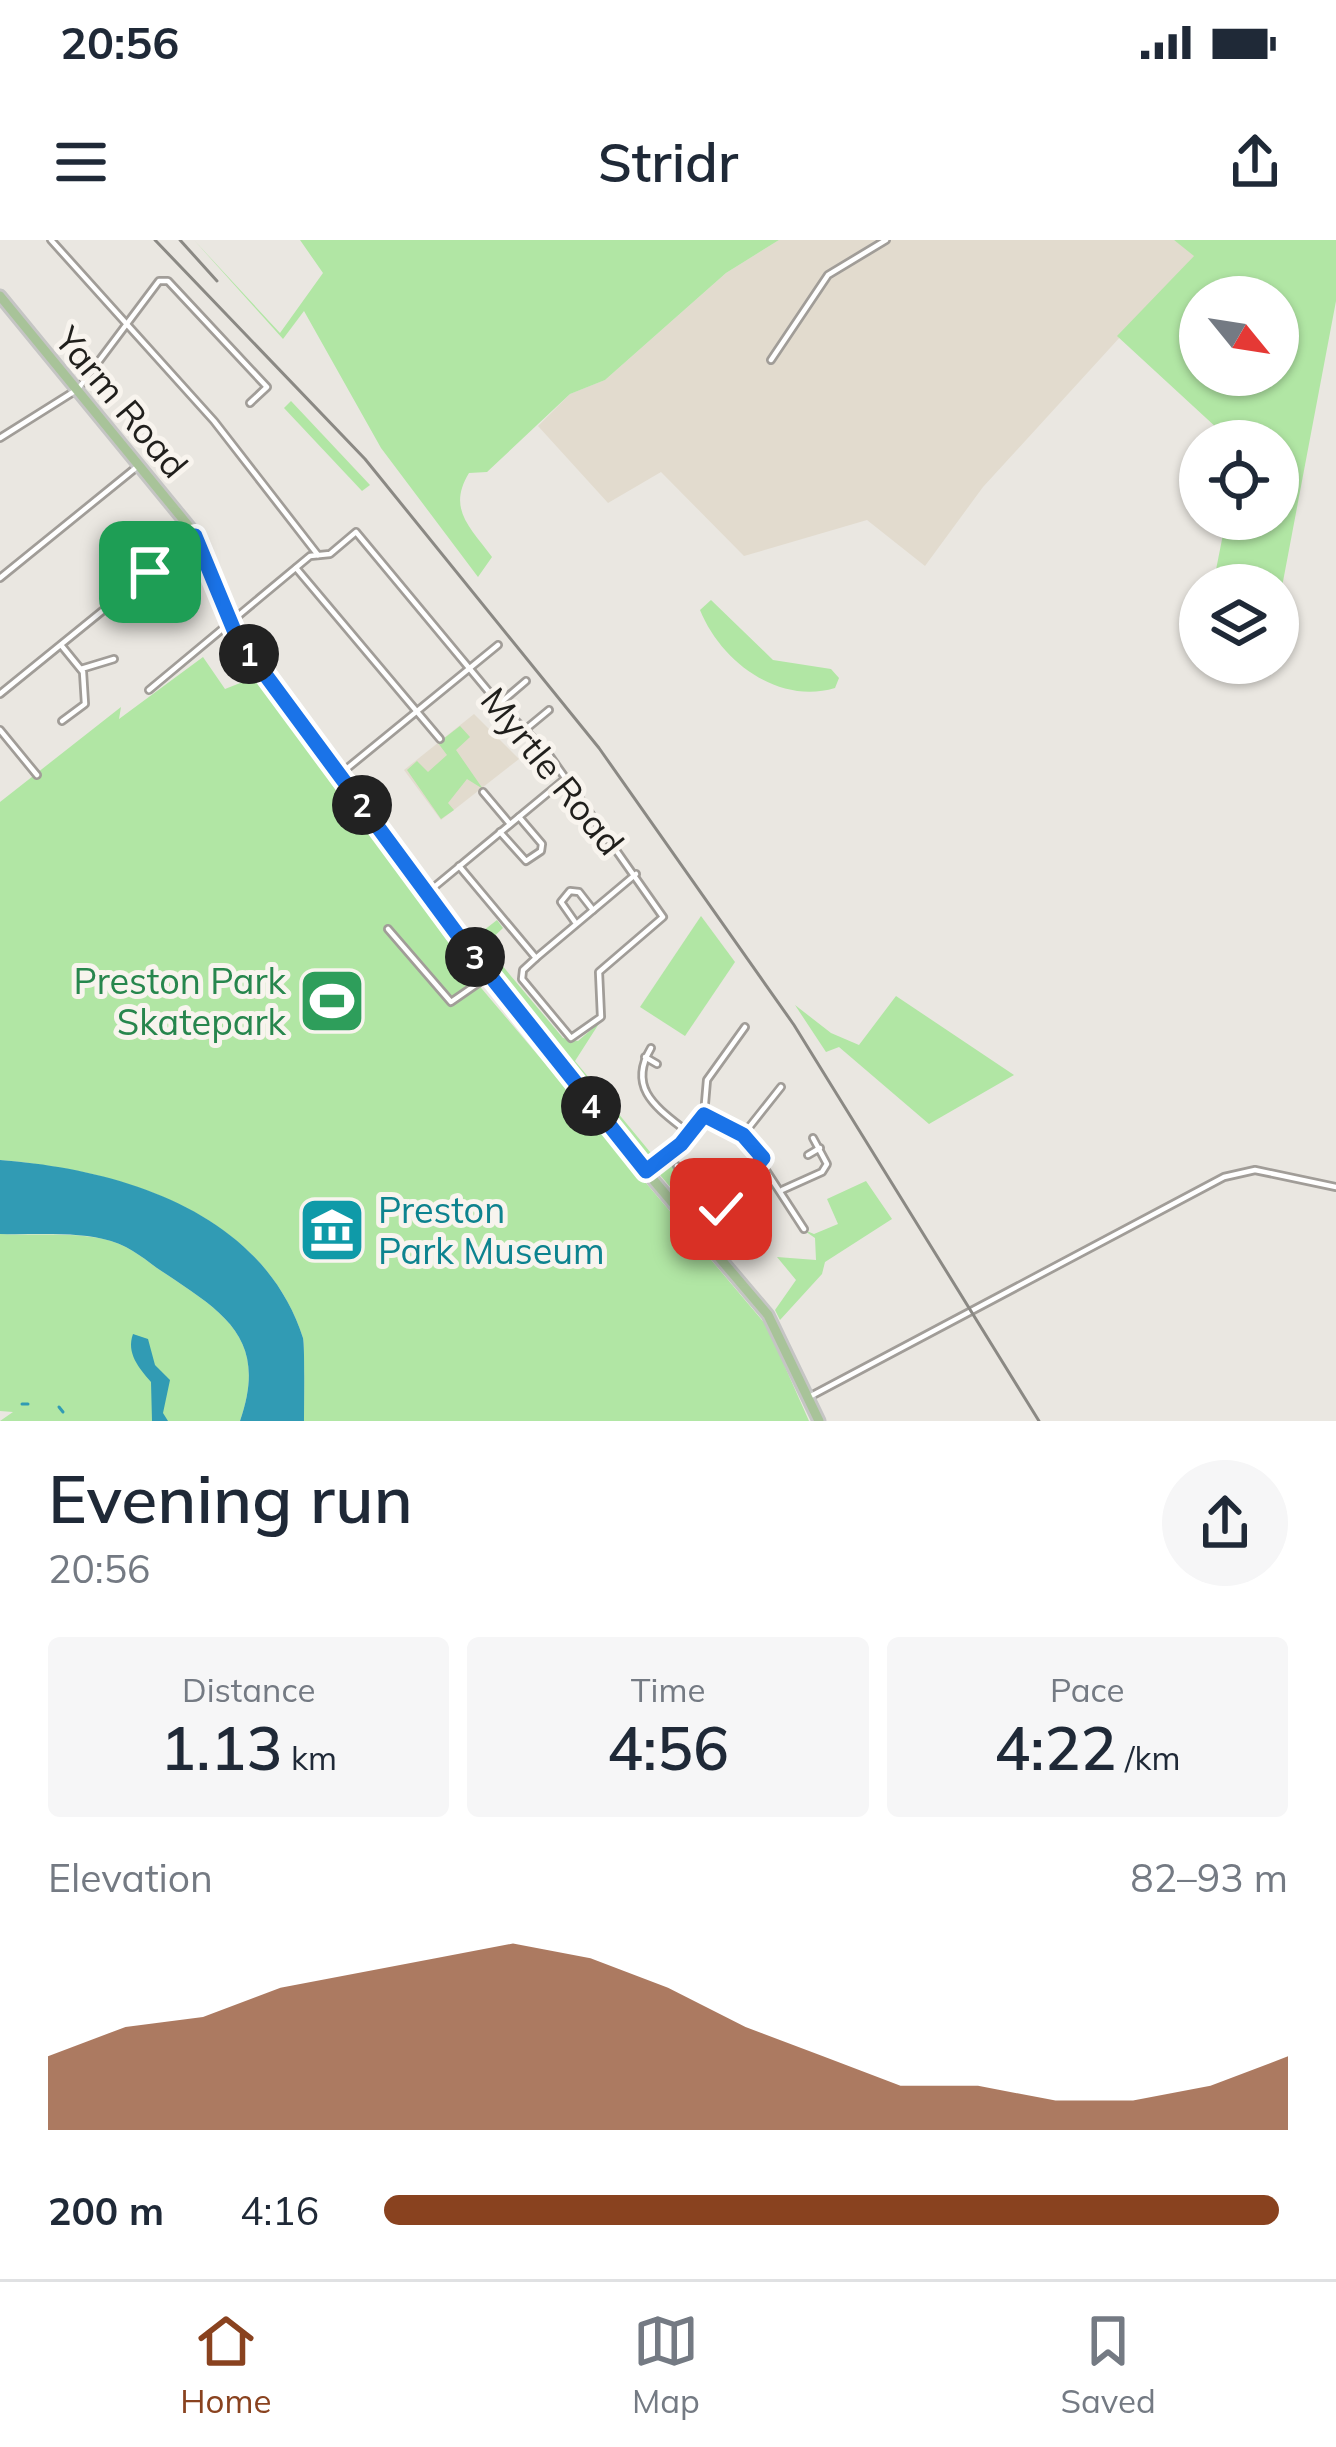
<!DOCTYPE html>
<meta charset="utf-8">
<style>
:root{--surface:#fff;--page:#f6f6f7;--text:#1f2937;--muted:#747a83;--line:#e0e1e3;--accent:#89421f}
body{margin:0;font-family:Mulish,sans-serif;background:var(--page);color:var(--text);height:100vh;display:flex;flex-direction:column;font-size:45px;white-space:nowrap}
*{box-sizing:border-box;margin:0}
p{font-size:39px;color:var(--muted)}
.icon{flex:none;width:66px;height:66px;fill:none;stroke:currentColor;stroke-width:2;stroke-linecap:round;stroke-linejoin:round}
.map{position:relative;height:1181px;overflow:hidden}
.drawer{display:flex;flex-direction:column;background:var(--surface);flex:1}
.drawer>*{flex:none}
.needle{width:78px;rotate:120deg}
.buttons{position:absolute;left:1179px;top:36px;display:grid;gap:24px}
.buttons a{display:grid;place-items:center;width:120px;height:120px;border-radius:50%;background:var(--surface);box-shadow:0 3px 9px #0004;font-size:60px}
.pin{position:absolute;display:grid;place-items:center;width:102px;height:102px;color:#fff;margin:-51px;border-radius:24px;box-shadow:0 6px 18px #0006}
.km{position:absolute;width:60px;height:60px;margin:-30px;border-radius:50%;background:#222;color:#fff;font-size:33px;line-height:60px;text-align:center}
.round{display:grid;place-items:center;flex:none;width:126px;height:126px;border-radius:63px;background:var(--page)}
.headline{display:flex;align-items:center;justify-content:space-between;height:204px;padding:0 48px}
h1{font-size:66px;font-weight:600;line-height:90px}
.figures{display:grid;grid-template-columns:repeat(3,1fr);gap:18px;height:204px;padding:12px 48px}
.figures div{display:grid;align-content:center;border-radius:12px;background:var(--page);text-align:center}
.figures b{font-size:60px;font-weight:600}
.figures small{font-size:33px;font-weight:400}
.figures p{font-size:33px}
.chart{height:336px;padding:24px 48px}
.chart p{display:flex;justify-content:space-between}
.chart svg{width:100%;height:216px;margin-top:12px;fill:var(--accent);opacity:.7}
ul{padding:0 48px;list-style:none;font-size:39px}
li{display:grid;grid-template-columns:192px 144px 1fr;align-items:center;height:90px}
li i{height:30px;border-radius:15px;background:var(--accent)}
.status{display:flex;justify-content:space-between;align-items:center;height:84px;padding:0 60px;background:var(--surface);direction:ltr}
.status svg{height:33px;fill:currentColor}
header{display:flex;justify-content:space-between;align-items:center;height:156px;padding:0 48px;background:var(--surface);font-size:54px;font-weight:600}
.menu{display:flex;justify-content:space-around;align-items:center;height:168px;border-top:3px solid var(--line);background:var(--surface);font-size:33px;color:var(--muted)}
.menu a{display:grid;justify-items:center;gap:6px}
.menu .on{color:var(--accent)}
.map>svg:first-child{display:block}
.built{fill:#e2dbce}
.green{fill:#b1e6a4;fill-rule:evenodd}
.water{fill:#319bb4}
.lines{fill:none;stroke-linecap:round;stroke-linejoin:round}
.stream{stroke:#319bb4;stroke-width:3}
.street-casing{stroke:#a19d98;stroke-width:10}
.primary-casing{stroke:#c5c5c4;stroke-width:15}
.street{stroke:#fff;stroke-width:4.5}
.primary{stroke:#a8c399;stroke-width:9}
.rail{stroke:#8b8984;stroke-width:3}
.route-casing{stroke:#fff;stroke-width:24}
.route{stroke:#1a73e8;stroke-width:15}
.labels{text-anchor:middle;dominant-baseline:central;stroke-width:10;stroke-linejoin:round;paint-order:stroke}
.street-label{font-size:36px;fill:#201f1c;stroke:#f8f4ee}
.leisure-label{font-size:36px;fill:#27864d;stroke:#f8f4ee;text-anchor:end}
.culture-label{font-size:36px;fill:#0d838f;stroke:#f8f4ee;text-anchor:start}
</style>
<div class="status"><b>20:56</b><svg viewBox="0 0 49 12"><path d="M0 12V9h3v3zM5 12V6h3v6zM10 12V3h3v9zM15 12V0h3v12zM26 1h20v11H26zM47 4h2v5h-2z"/></svg></div>
<header><svg class="icon" aria-label="menu" viewBox="0 0 24 24"><path d="M4 6h16M4 12h16M4 18h16"/></svg>Stridr<svg class="icon" aria-label="share" viewBox="0 0 24 24"><path d="M12 15V3M7 8l5-5 5 5M5 13v7h14v-7"/></svg></header>
<div class="map">
<svg width="1336" height="1181" viewBox="0 0 1336 1181">
<rect width="100%" height="100%" fill="#eae7e1"/>
<g class="built">
<polygon points="779,0 1174,0 1195,15 983,247 925,326 867,280 744,316 661,232 608,263 538,186 570,154 605,140 726,33"/>
<polygon points="474,474 519,519 441,580 404,530"/>
</g>
<g class="green">
<path d="M194,0L280,93L323,33L300,0H779L726,33L605,140L570,154L487,232L469,233C447,269 470,287 492,317L478,337L381,208L304,71L283,99Z"/>
<path d="M1174,0H1336V61L1278,368V345H1213L1226,279H1278V201H1231L1117,96L1194,16ZM1278,57V135H1200V57Z"/>
<polygon points="291,161 370,245 362,251 284,168"/>
<path d="M711,360L773,420L831,429L839,438L835,448C779,465 721,422 700,370Z"/>
<path d="M203,417L225,449L258,436L482,749L767,1086L809,1181H304C304,1167 305,1107 303,1098C262,970 118,930 0,920V562L121,467L119,479Z"/>
<polygon points="460,486 470,497 456,510 483,549 467,539 448,563 454,570 441,579 407,530 417,521 428,532 447,515 438,503"/>
<polygon points="701,676 735,722 685,796 640,767"/>
<polygon points="497,680 503,688 485,705 563,798 578,801 600,782 575,821 655,918 643,916 470,701"/>
<polygon points="896,756 1014,835 929,884 839,807 826,812 795,765 831,793 859,805"/>
<polygon points="673,918 677,931 672,940 685,939 719,971 719,996 738,1017 733,1020 660,935"/>
<polygon points="866,941 892,979 825,1022 822,1034 780,1080 775,1070 796,1040 777,1017 816,1020 815,998 802,989 814,994 838,984 827,959"/>
<path d="M0,994C34,996 78,991 111,1001C134,1008 147,1022 166,1034C226,1074 268,1100 240,1181H0L13,1172L0,1171Z"/>
</g>
<g class="water">
<path d="M0,920C118,929 262,970 303,1098C305,1107 304,1167 304,1181H240C268,1100 226,1074 166,1034C147,1022 134,1008 111,1001C78,991 35,995 0,994Z"/>
<path d="M133,1094L148,1099L155,1125L170,1140L163,1173L168,1181H152L151,1142C139,1128 126,1113 133,1094Z"/>
</g>
<g class="lines">
<g class="stream">
<polyline points="22,1164 28,1164"/>
<polyline points="59,1167 63,1172"/>
</g>
<g class="street-casing">
<g id="street">
<polyline points="51,0 214,181 318,315"/>
<polyline points="771,120 828,35 886,0"/>
<polyline points="0,198 78,149 159,41 168,41 267,147 250,163"/>
<polyline points="296,328 440,499"/>
<polyline points="0,338 138,226"/>
<polyline points="61,405 83,432 85,464 62,481"/>
<polyline points="81,429 114,419"/>
<polyline points="149,450 310,316 330,314 356,292 499,464 547,512 663,677 599,732 601,777 571,798 522,739 523,730 536,718 459,626"/>
<polyline points="0,454 191,299"/>
<polyline points="499,464 526,441"/>
<polyline points="526,489 549,470"/>
<polyline points="0,490 37,535"/>
<polyline points="339,535 498,405"/>
<polyline points="483,552 510,584"/>
<polyline points="500,592 526,621 541,611 542,604 519,577"/>
<polyline points="427,653 566,538"/>
<polyline points="575,682 561,662 570,651 579,652 593,670"/>
<polyline points="388,689 451,762 490,735"/>
<polyline points="536,718 636,634"/>
<path d="M651,808C626,850 659,869 690,894"/>
<polyline points="645,817 657,824"/>
<polyline points="704,875 707,840 745,787"/>
<polyline points="743,895 781,847"/>
<polyline points="808,915 820,908"/>
<polyline points="677,926 721,969 763,918"/>
<polyline points="646,931 681,905 704,875 743,895 804,989"/>
<polyline points="782,950 822,932 827,924 813,898"/>
<polyline points="811,1156 1224,937 1255,930 1336,947"/>
</g>
</g>
<g class="primary-casing">
<polyline id="primary" points="0,56 191,289 236,395 457,694 583,857 768,1075 819,1181"/>
</g>
<use href="#street" class="street"/>
<use href="#primary" class="primary"/>
<g class="rail">
<polyline points="155,0 365,219 599,508 794,785 1039,1181"/>
<polyline points="180,0 217,41"/>
</g>
</g>
<g class="lines">
<g class="route-casing">
<polyline id="route" points="150,332 195,296 236,395 457,694 646,931 681,904 704,875 743,895 763,918 721,969"/>
</g>
<use href="#route" class="route"/>
</g>
<defs>
<g id="stadium-square" transform="scale(3.45)"><rect x="-9" y="-9" width="18" height="18" rx="4" fill="#2e9e5b" stroke="#f8f4ee"/><path d="M0-5a6.5 5 0 1 0 0 10a6.5 5 0 1 0 0-10ZM-3.5-1.8h7v3.6h-7Z" fill="#fff"/></g>
<g id="museum-square" transform="scale(3.45)"><rect x="-9" y="-9" width="18" height="18" rx="4" fill="#0f9aa8" stroke="#f8f4ee"/><path d="M0-6L6-3V-2H-6V-3ZM-5-1h2V3h-2ZM-1-1h2V3h-2ZM3-1h2V3H3ZM-6 4H6V6H-6Z" fill="#fff"/></g>
</defs>
<g fill-rule="evenodd">
<use href="#stadium-square" x="332" y="761"/>
<use href="#museum-square" x="332" y="990"/>
</g>
<g class="labels">
<g class="street-label">
<text transform="translate(122 162) rotate(50)">Yarm Road</text>
<text transform="translate(553 531) rotate(51)">Myrtle Road</text>
</g>
<g class="leisure-label">
<text x="286" y="740">Preston Park<tspan x="286" dy="41">Skatepark</tspan></text>
</g>
<g class="culture-label">
<text x="378" y="969">Preston<tspan x="378" dy="41">Park Museum</tspan></text>
</g>
</g>
</svg>
<div class="buttons">
<a><svg class="needle" viewBox="-14 -14 28 28"><path d="M0-13l5 13h-10z" fill="#e53935"/><path d="M0 13l5-13h-10z" fill="#747a83"/></svg></a>
<a><svg class="icon" aria-label="locate" viewBox="0 0 24 24"><circle cx="12" cy="12" r="6"/><path d="M12 2v4M12 18v4M2 12h4M18 12h4"/></svg></a>
<a><svg class="icon" aria-label="layers" viewBox="0 0 24 24"><path d="M12 4l9 5-9 5-9-5zM3 14l9 5 9-5"/></svg></a>
</div>
<div class="pin" style="left:150px;top:332px;background:#1e9e55"><svg class="icon" aria-label="arrive" viewBox="0 0 24 24"><path d="M6 21V4h12l-3 4 3 4H6"/></svg></div>
<div class="pin" style="left:721px;top:969px;background:#d93025"><svg class="icon" aria-label="check" viewBox="0 0 24 24"><path d="M5 12l5 5 9-10"/></svg></div>
<b class="km" style="left:249px;top:414px">1</b>
<b class="km" style="left:362px;top:565px">2</b>
<b class="km" style="left:475px;top:717px">3</b>
<b class="km" style="left:591px;top:866px">4</b>
</div>
<section class="drawer">
<div class="headline"><div><h1>Evening run</h1><p>20:56</p></div><a class="round"><svg class="icon" aria-label="share" viewBox="0 0 24 24"><path d="M12 15V3M7 8l5-5 5 5M5 13v7h14v-7"/></svg></a></div>
<div class="figures">
<div><p>Distance</p><b>1.13<small> km</small></b></div>
<div><p>Time</p><b>4:56</b></div>
<div><p>Pace</p><b>4:22<small> /km</small></b></div>
</div>
<div class="chart"><p><span>Elevation</span>82–93 m</p>
<svg viewBox="0 0 160 44" preserveAspectRatio="none"><path d="M0 44V29L10 23L20 21L30 15L40 12L50 9L60 6L70 9L80 15L90 23L100 29L110 35L120 35L130 38L140 38L150 35L160 29V44z"/></svg>
</div>
<ul>
<li><b>200 m</b>4:16<i style="width:99%"></i></li>
</ul>
</section>
<nav class="menu">
<a class="on"><svg class="icon" aria-label="home" viewBox="0 0 24 24"><path d="M3 11l9-7 9 7M6 9v11h12V9"/></svg>Home</a>
<a><svg class="icon" aria-label="map" viewBox="0 0 24 24"><path d="M3 6l6-2 6 2 6-2v14l-6 2-6-2-6 2zM9 4v14M15 6v14"/></svg>Map</a>
<a><svg class="icon" aria-label="saved" viewBox="0 0 24 24"><path d="M7 4h10v16l-5-4-5 4z"/></svg>Saved</a>
</nav>
